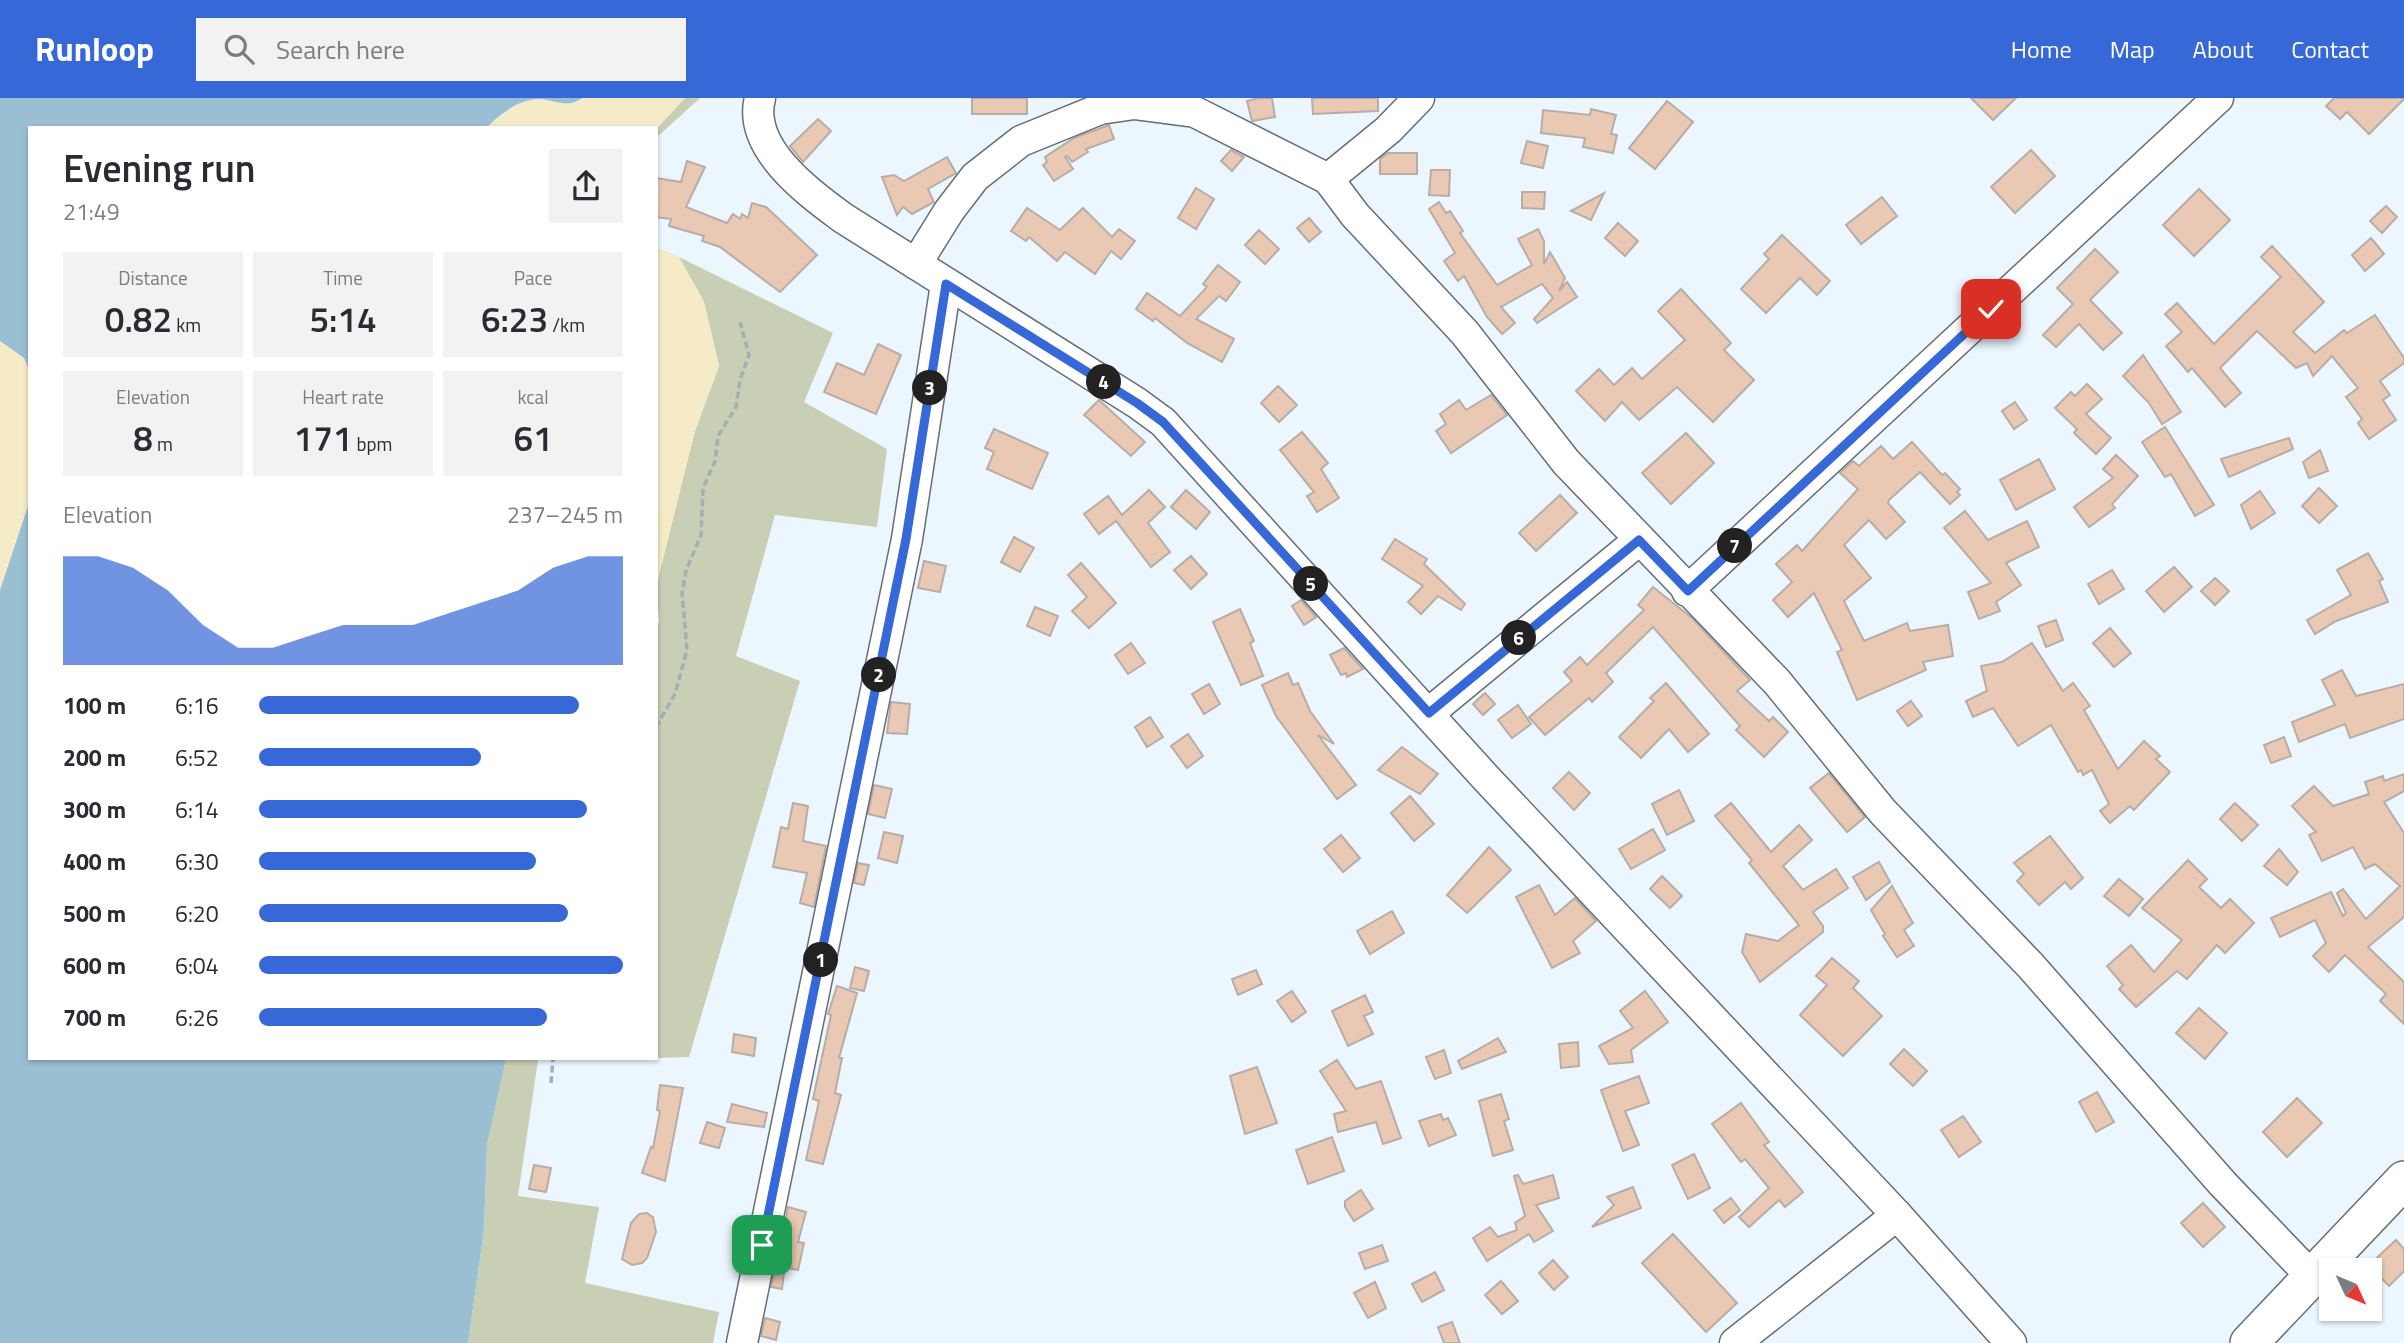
<!DOCTYPE html>
<meta charset="utf-8">
<style>
:root{--surface:#fff;--page:#f2f2f3;--text:#2b2b33;--muted:#7c7c81;--accent:#3668d7}
body{margin:0;font-family:"Titillium Web",sans-serif;background:var(--page);color:var(--text);height:100vh;display:flex;flex-direction:column;font-size:26px;white-space:nowrap}
*{box-sizing:border-box;margin:0}
p{font-size:23px;color:var(--muted)}
.icon{flex:none;width:38px;height:38px;fill:none;stroke:currentColor;stroke-width:2;stroke-linecap:round;stroke-linejoin:round}
.map{position:relative;flex:1;overflow:hidden}
.panel{position:absolute;left:28px;top:28px;width:630px;height:934px;display:flex;flex-direction:column;background:var(--surface);border-radius:0px;box-shadow:0 2px 5px #0004}
.panel>*{flex:none}
.needle{width:46px;rotate:134deg}
.controls{position:absolute;left:2319px;top:1160px;display:grid;gap:14px}
.controls a{display:grid;place-items:center;width:63px;height:63px;border-radius:0px;background:var(--surface);box-shadow:0 2px 5px #0004;font-size:35px}
.pin{position:absolute;display:grid;place-items:center;width:60px;height:60px;color:#fff;margin:-30px;border-radius:14px;box-shadow:0 4px 10px #0006}
.km{position:absolute;width:35px;height:35px;margin:-18px;border-radius:50%;background:#222;color:#fff;font-size:19px;line-height:35px;text-align:center}
.round{display:grid;place-items:center;flex:none;width:74px;height:74px;border-radius:0px;background:var(--page)}
.summary{display:flex;align-items:center;justify-content:space-between;height:119px;padding:0 35px}
h1{font-size:38px;font-weight:600;line-height:52px}
.stats{display:grid;grid-template-columns:repeat(3,1fr);gap:10px;height:119px;padding:7px 35px}
.stats div{display:grid;align-content:center;border-radius:0px;background:var(--page);text-align:center}
.stats b{font-size:35px;font-weight:600}
.stats small{font-size:19px;font-weight:400}
.stats p{font-size:19px}
.chart{height:196px;padding:14px 35px}
.chart p{display:flex;justify-content:space-between}
.chart svg{width:100%;height:126px;margin-top:7px;fill:var(--accent);opacity:.7}
ul{padding:0 35px;list-style:none;font-size:23px}
li{display:grid;grid-template-columns:112px 84px 1fr;align-items:center;height:52px}
li i{height:18px;border-radius:9px;background:var(--accent)}
header{display:flex;align-items:center;gap:42px;box-sizing:border-box;height:98px;padding:0 35px;background:var(--accent);color:#fff}
header strong{font-size:33px}
nav{display:flex;gap:38px;margin-inline-start:auto;font-size:24px}
.search{width:490px;height:63px;background:var(--page);display:flex;align-items:center;gap:18px;box-sizing:border-box;padding:0 24px;border-radius:0px;color:var(--muted);font-size:26px}
.map>svg:first-child{display:block}
.green{fill:#c9cfb5}
.sand{fill:#f5ebc6}
.water{fill:#9bbfd2}
.building{fill:#e9c9b3;stroke:#b8ada6;stroke-width:2}
.lines{fill:none;stroke-linecap:round;stroke-linejoin:round}
.minor-casing{stroke:#656e76;stroke-width:33}
.major-casing{stroke:#656e76;stroke-width:40}
.path{stroke:#a6aeb5;stroke-width:3.5;stroke-dasharray:7 3.5;stroke-linecap:butt}
.minor{stroke:#fff;stroke-width:30}
.major{stroke:#fff;stroke-width:37}
.route-casing{stroke:#fff;stroke-width:14}
.route{stroke:#3668d7;stroke-width:9}
</style>
<header>
<strong>Runloop</strong>
<div class="search"><svg class="icon" aria-label="search" viewBox="0 0 24 24"><circle cx="10" cy="10" r="6"/><path d="M15 15l6 6"/></svg>Search here</div>
<nav><a>Home</a><a>Map</a><a>About</a><a>Contact</a></nav>
</header>
<div class="map">
<svg width="2404" height="1245" viewBox="0 0 2404 1245">
<rect width="100%" height="100%" fill="#ecf6ff"/>
<g class="green">
<polygon points="685,0 700,0 656,40 656,31"/>
<polygon points="679,159 833,235 804,304 887,351 877,429 775,417 736,558 800,583 689,959 656,960 656,533 659,523 656,490 670,427 695,333 719,268 704,204"/>
<polygon points="506,961 583,961 538,962 518,1098 599,1109 585,1185 719,1214 713,1245 468,1245 484,1132 487,1047"/>
</g>
<g class="sand">
<path d="M582,0H685L656,31L486,30C500,17 519,1 539,1C556,2 567,11 582,0Z"/>
<polygon points="656,149 679,159 704,204 719,268 695,333 656,490"/>
<polygon points="0,243 24,260 30,274 30,402 0,492"/>
</g>
<g class="water">
<path d="M0,0H582C567,11 556,2 539,1C519,1 500,16 486,30H30V274L24,260L0,243Z"/>
<polygon points="30,402 30,961 506,961 487,1047 484,1132 468,1245 0,1245 0,492"/>
</g>
<g class="building">
<rect x="972" y="0" width="55" height="16"/>
<polygon points="1259,0 1272,0 1275,19 1252,23 1247,3"/>
<polygon points="1312,0 1378,0 1378,13 1313,16"/>
<polygon points="1971,0 2016,0 1993,22"/>
<polygon points="2334,0 2404,0 2404,1 2369,36 2347,14 2340,21 2326,8"/>
<polygon points="1667,3 1693,24 1655,71 1629,50"/>
<polygon points="1591,11 1616,17 1611,36 1617,37 1613,55 1583,49 1585,40 1541,35 1543,12 1590,17"/>
<polygon points="818,21 831,33 803,64 790,48"/>
<polygon points="1109,27 1114,41 1086,51 1088,54 1072,64 1067,58 1065,59 1073,71 1054,83 1043,67 1047,64 1045,59 1074,40"/>
<polygon points="1527,43 1548,48 1543,70 1521,65"/>
<polygon points="1231,52 1244,59 1232,73 1221,63"/>
<polygon points="2031,52 2055,78 2015,115 1991,89"/>
<polygon points="1388,55 1417,55 1417,76 1380,76 1380,61"/>
<polygon points="947,59 956,75 928,91 934,104 912,116 903,109 897,117 882,79 894,77 904,83"/>
<polygon points="687,63 705,69 686,109 727,125 733,116 740,121 742,116 748,120 752,105 766,109 817,157 780,194 720,149 702,143 704,138 669,128 671,121 656,119 656,80 681,84"/>
<polygon points="1431,72 1450,72 1449,98 1429,97"/>
<polygon points="1196,90 1214,101 1196,131 1178,120"/>
<polygon points="2199,91 2230,122 2194,158 2163,127"/>
<polygon points="1522,94 1545,94 1544,111 1522,110"/>
<polygon points="1604,95 1591,122 1571,113"/>
<polygon points="1882,99 1897,118 1861,146 1846,127"/>
<polygon points="1439,104 1446,115 1450,113 1463,133 1460,135 1497,187 1532,167 1518,141 1538,131 1544,143 1544,166 1550,154 1565,180 1559,193 1567,184 1577,199 1537,225 1534,221 1553,200 1542,186 1501,209 1515,225 1502,236 1487,219 1464,178 1458,183 1444,163 1455,155 1429,111"/>
<polygon points="2386,108 2397,119 2382,135 2370,123"/>
<polygon points="1027,110 1060,132 1083,110 1112,139 1119,131 1135,143 1121,161 1111,153 1095,176 1065,154 1057,163 1029,139 1026,143 1011,133"/>
<polygon points="1309,120 1321,134 1309,144 1297,130"/>
<polygon points="1618,125 1638,143 1625,158 1605,140"/>
<polygon points="1259,132 1279,151 1265,166 1245,147"/>
<polygon points="1782,137 1830,183 1817,197 1800,180 1766,215 1741,191 1769,161 1764,156"/>
<polygon points="2371,140 2384,156 2365,173 2352,157"/>
<polygon points="2272,148 2324,204 2293,234 2315,255 2344,232 2347,235 2375,217 2404,260 2404,265 2380,283 2390,297 2383,302 2396,322 2369,341 2358,325 2362,321 2346,299 2358,290 2332,258 2313,278 2307,265 2296,270 2257,233 2220,270 2241,295 2225,309 2192,270 2188,274 2166,248 2182,234 2165,216 2177,205 2214,246 2281,179 2261,159"/>
<polygon points="2095,151 2118,174 2090,202 2122,235 2103,252 2079,226 2056,249 2043,237 2073,206 2057,190"/>
<polygon points="1218,167 1240,184 1226,203 1219,198 1196,221 1234,241 1222,264 1187,245 1155,220 1153,223 1136,211 1147,195 1180,218 1207,189 1203,186"/>
<polygon points="1681,191 1731,245 1724,252 1754,282 1713,324 1677,289 1639,322 1622,304 1605,323 1576,293 1599,271 1614,287 1632,270 1642,281 1685,242 1658,213"/>
<polygon points="878,246 901,257 876,316 824,294 837,265 864,277"/>
<polygon points="2143,257 2181,314 2162,326 2149,305 2123,278"/>
<polygon points="2087,286 2102,301 2086,316 2111,340 2096,356 2074,335 2077,331 2055,310 2071,294 2075,298"/>
<polygon points="1278,288 1297,307 1279,324 1261,305"/>
<polygon points="1491,297 1507,317 1451,355 1436,333 1446,326 1440,316 1459,302 1466,312"/>
<polygon points="1099,302 1145,344 1131,358 1084,317"/>
<polygon points="2015,304 2027,322 2014,331 2002,313"/>
<polygon points="2165,329 2214,407 2195,418 2171,376 2165,379 2142,344"/>
<polygon points="994,331 1048,355 1032,391 987,371 994,354 985,350"/>
<polygon points="1302,334 1328,365 1321,371 1339,400 1317,414 1307,398 1314,394 1280,352"/>
<polygon points="1686,335 1714,365 1671,406 1642,375"/>
<polygon points="2289,340 2293,351 2229,379 2221,361"/>
<polygon points="1912,344 1942,377 1945,375 1960,391 1957,394 1960,397 1950,406 1920,374 1889,402 1888,405 1905,424 1886,441 1869,422 1844,447 1871,480 1844,503 1864,543 1907,525 1910,533 1948,527 1953,558 1923,564 1926,572 1857,602 1837,554 1842,552 1814,495 1788,519 1773,502 1792,484 1776,466 1797,447 1802,453 1858,391 1840,375 1853,363 1859,368 1881,348 1893,361"/>
<polygon points="2320,352 2328,373 2309,380 2303,364"/>
<polygon points="2116,357 2138,378 2112,406 2115,410 2089,429 2074,409 2113,380 2103,371"/>
<polygon points="2039,361 2055,391 2016,412 2000,382"/>
<polygon points="2319,390 2337,408 2319,425 2302,408"/>
<polygon points="1149,392 1165,409 1148,425 1170,454 1151,469 1116,423 1099,436 1084,416 1108,398 1122,417"/>
<polygon points="1186,392 1210,414 1196,431 1171,409"/>
<polygon points="2260,393 2275,415 2251,431 2241,407"/>
<polygon points="1560,397 1577,415 1536,453 1519,435"/>
<polygon points="1965,413 1988,442 2027,423 2039,449 2006,465 2021,487 1996,504 2000,513 1979,521 1968,494 1991,485 1944,430"/>
<polygon points="1014,439 1034,450 1020,474 1001,464"/>
<polygon points="1395,441 1427,461 1424,466 1465,506 1461,512 1438,498 1421,516 1408,504 1423,488 1382,461"/>
<polygon points="2368,455 2383,481 2379,483 2388,504 2336,523 2315,536 2307,522 2351,497 2337,472"/>
<polygon points="1191,458 1207,476 1191,491 1174,472"/>
<polygon points="924,463 946,468 940,494 918,490"/>
<polygon points="1081,465 1116,505 1089,530 1072,513 1087,499 1068,477"/>
<polygon points="2174,469 2192,489 2164,514 2146,493"/>
<polygon points="2112,472 2124,491 2099,506 2088,486"/>
<polygon points="2215,480 2229,493 2215,507 2201,493"/>
<polygon points="1653,489 1692,520 1750,582 1737,593 1769,623 1773,619 1788,634 1764,659 1736,632 1740,628 1653,529 1606,575 1613,584 1592,604 1589,600 1545,637 1529,619 1572,583 1564,574 1580,559 1587,567 1644,512 1638,507"/>
<polygon points="1301,502 1316,519 1304,527 1292,508"/>
<polygon points="1035,509 1058,518 1050,538 1027,528"/>
<polygon points="1240,511 1254,543 1250,545 1263,578 1241,587 1213,524"/>
<polygon points="2056,522 2063,542 2046,549 2038,528"/>
<polygon points="2110,530 2131,555 2114,569 2093,545"/>
<polygon points="1131,545 1145,565 1128,576 1115,557"/>
<polygon points="2032,545 2063,593 2073,585 2090,608 2084,612 2118,671 2144,643 2160,658 2156,661 2170,674 2134,712 2130,708 2110,725 2100,713 2109,706 2092,672 2083,677 2081,672 2078,674 2051,627 2018,648 1993,610 1973,619 1966,603 1987,593 1981,568 2002,564"/>
<polygon points="1344,550 1363,571 1347,579 1346,575 1341,577 1330,557"/>
<polygon points="2342,572 2356,598 2404,586 2404,621 2350,640 2345,626 2299,644 2292,624 2335,607 2322,582"/>
<polygon points="1288,575 1293,587 1298,585 1310,613 1334,646 1318,637 1356,687 1337,701 1276,618 1262,587"/>
<polygon points="1666,585 1709,636 1688,654 1669,631 1641,660 1619,639 1654,603 1650,600"/>
<polygon points="1209,586 1220,606 1204,616 1192,596"/>
<polygon points="1485,595 1495,606 1483,617 1473,606"/>
<polygon points="1911,603 1922,618 1908,628 1897,613"/>
<polygon points="891,604 910,606 907,636 887,635"/>
<polygon points="1518,607 1531,626 1512,640 1498,622"/>
<polygon points="1150,619 1163,639 1147,649 1135,629"/>
<polygon points="1188,636 1203,658 1187,670 1171,648"/>
<polygon points="2284,639 2291,658 2271,665 2264,647"/>
<polygon points="1402,649 1438,676 1420,696 1378,672"/>
<polygon points="1569,674 1590,695 1574,712 1553,690"/>
<polygon points="1829,675 1865,719 1847,734 1810,690"/>
<polygon points="2404,676 2404,693 2384,704 2404,735 2404,819 2368,849 2404,884 2404,926 2380,903 2386,896 2345,857 2329,874 2313,858 2326,845 2315,822 2280,839 2271,820 2331,794 2343,818 2346,815 2337,795 2343,791 2366,821 2400,788 2375,766 2365,771 2353,749 2322,763 2309,737 2316,734 2292,708 2314,688 2333,708 2369,696 2365,684 2383,678 2384,683"/>
<polygon points="874,687 892,691 885,720 868,716"/>
<polygon points="1679,692 1694,723 1667,737 1652,706"/>
<polygon points="1410,698 1434,726 1414,743 1391,715"/>
<polygon points="793,705 808,708 803,743 826,748 814,809 800,805 807,775 773,769 781,729 788,731"/>
<polygon points="1731,705 1771,754 1799,727 1812,742 1783,768 1803,792 1836,771 1848,790 1813,814 1823,828 1823,834 1760,884 1742,854 1746,836 1778,843 1799,827 1749,765 1752,762 1715,718"/>
<polygon points="2235,705 2258,727 2242,743 2220,721"/>
<polygon points="1653,731 1665,752 1631,771 1619,751"/>
<polygon points="884,734 903,738 897,765 878,760"/>
<polygon points="1341,737 1360,760 1343,774 1324,751"/>
<polygon points="2050,738 2083,780 2071,791 2065,784 2039,807 2017,783 2024,776 2014,765"/>
<polygon points="1489,749 1511,772 1467,815 1447,797"/>
<polygon points="2279,751 2298,774 2287,787 2264,768"/>
<polygon points="2188,762 2207,781 2199,789 2221,810 2230,801 2254,825 2225,855 2217,847 2187,881 2177,873 2136,909 2119,891 2123,887 2107,868 2131,847 2154,874 2182,842 2142,810"/>
<polygon points="1879,764 1890,784 1866,802 1853,779"/>
<polygon points="858,765 869,767 864,787 854,785"/>
<polygon points="1662,778 1682,798 1670,810 1650,791"/>
<polygon points="2119,781 2143,801 2129,818 2104,798"/>
<polygon points="1539,787 1555,817 1575,800 1596,823 1573,843 1580,855 1552,870 1516,799"/>
<polygon points="1892,788 1913,825 1904,832 1914,848 1897,859 1883,838 1885,836 1871,812"/>
<polygon points="1392,813 1404,835 1370,856 1357,833"/>
<polygon points="1832,860 1859,883 1853,890 1882,918 1843,958 1800,917 1827,887 1816,878"/>
<polygon points="855,869 869,873 864,893 850,890"/>
<polygon points="1256,872 1262,886 1238,897 1232,881"/>
<polygon points="837,888 857,895 839,960 842,960 835,995 841,997 823,1066 806,1062 819,1003 813,1001 831,917 828,916"/>
<polygon points="1292,893 1306,914 1292,924 1277,903"/>
<polygon points="1645,893 1668,924 1631,952 1633,964 1609,966 1599,948 1633,930 1620,913"/>
<polygon points="1365,897 1373,914 1364,918 1373,936 1348,948 1332,913"/>
<polygon points="2199,910 2227,935 2205,961 2176,935"/>
<polygon points="734,936 756,940 754,958 732,954"/>
<polygon points="1498,940 1506,954 1462,971 1458,963"/>
<polygon points="1578,944 1579,968 1561,970 1559,946"/>
<polygon points="1904,951 1927,973 1913,988 1890,966"/>
<polygon points="1444,952 1451,975 1435,981 1426,959"/>
<polygon points="1337,962 1356,991 1381,983 1401,1040 1383,1046 1376,1024 1338,1034 1334,1016 1346,1013 1320,973"/>
<polygon points="1257,969 1277,1025 1245,1036 1230,978"/>
<polygon points="1639,978 1649,1005 1625,1013 1639,1047 1623,1053 1601,992"/>
<polygon points="660,987 683,990 665,1083 642,1075 651,1049 653,1050 660,1013 657,1012"/>
<polygon points="2097,994 2114,1024 2096,1034 2079,1004"/>
<polygon points="1501,996 1509,1021 1504,1023 1513,1052 1493,1058 1479,1003"/>
<polygon points="2297,1000 2322,1025 2287,1059 2263,1034"/>
<polygon points="1741,1005 1769,1044 1764,1047 1803,1094 1785,1109 1779,1102 1749,1129 1739,1119 1769,1090 1745,1061 1741,1064 1712,1026"/>
<polygon points="732,1006 767,1015 764,1029 727,1024"/>
<polygon points="1441,1016 1443,1022 1448,1020 1456,1037 1429,1048 1419,1023"/>
<polygon points="1963,1018 1981,1044 1959,1059 1941,1032"/>
<polygon points="707,1024 725,1030 719,1050 700,1045"/>
<polygon points="1332,1039 1344,1073 1308,1086 1296,1052"/>
<polygon points="1694,1056 1710,1090 1688,1101 1672,1067"/>
<polygon points="534,1067 551,1070 546,1094 529,1091"/>
<polygon points="1518,1077 1523,1086 1553,1077 1559,1100 1536,1107 1553,1133 1534,1144 1529,1136 1487,1163 1473,1140 1490,1129 1498,1139 1517,1132 1515,1125 1525,1118 1514,1078"/>
<polygon points="1633,1089 1641,1110 1592,1129 1614,1107 1607,1099"/>
<polygon points="1361,1092 1373,1111 1354,1123 1345,1109 1345,1103"/>
<polygon points="1731,1100 1740,1112 1724,1125 1714,1112"/>
<polygon points="2203,1105 2225,1129 2203,1149 2181,1125"/>
<polygon points="788,1109 806,1114 798,1144 804,1145 798,1172 778,1168"/>
<polygon points="647,1115 653,1119 656,1134 647,1160 642,1165 632,1167 622,1161 631,1125 639,1116"/>
<polygon points="1673,1136 1737,1205 1706,1234 1642,1165"/>
<polygon points="2396,1142 2404,1151 2404,1173 2389,1188 2369,1167"/>
<polygon points="1382,1147 1388,1163 1365,1171 1359,1155"/>
<polygon points="1553,1162 1568,1179 1554,1192 1539,1175"/>
<polygon points="774,1174 784,1175 782,1191 771,1189"/>
<polygon points="1435,1174 1444,1192 1422,1204 1412,1186"/>
<polygon points="1501,1183 1518,1203 1502,1216 1485,1197"/>
<polygon points="1375,1184 1386,1210 1368,1220 1354,1195"/>
<polygon points="765,1220 780,1224 776,1242 761,1238"/>
<polygon points="1452,1224 1460,1245 1444,1245 1438,1229"/>
</g>
<g class="lines">
<g class="minor-casing">
<g id="minor">
<path d="M760,0C747,50 808,94 843,120L1137,305L1163,324L1485,679L1897,1117L2011,1245"/>
<polyline points="1328,81 1388,32 1419,0"/>
<polyline points="916,166 949,113 975,79 1021,43 1100,11 1134,6 1195,14 1328,81 1355,117 1465,235 1566,364 1777,584 1883,714 2030,867 2223,1086 2312,1179"/>
<polyline points="1687,493 2218,0"/>
<polyline points="1429,615 1639,442"/>
<polyline points="742,1245 907,441 946,186"/>
<polyline points="1735,1245 1897,1117"/>
</g>
</g>
<g class="major-casing">
<polyline id="major" points="2249,1245 2404,1082"/>
</g>
<g class="path">
<polyline points="656,629 675,596 687,552 682,495 686,473 701,437 703,390 715,363 718,338 736,309 740,282 749,257 740,224"/>
<polyline points="551,985 553,961"/>
</g>
<use href="#minor" class="minor"/>
<use href="#major" class="major"/>
</g>
<g class="lines">
<g class="route-casing">
<polyline id="route" points="762,1147 906,441 946,186 1137,305 1163,324 1429,615 1639,442 1688,493 1991,211"/>
</g>
<use href="#route" class="route"/>
</g>
</svg>
<div class="controls">
<a><svg class="needle" viewBox="-14 -14 28 28"><path d="M0-13l5 13h-10z" fill="#e53935"/><path d="M0 13l5-13h-10z" fill="#7c7c81"/></svg></a>
</div>
<div class="pin" style="left:762px;top:1147px;background:#1e9e55"><svg class="icon" aria-label="arrive" viewBox="0 0 24 24"><path d="M6 21V4h12l-3 4 3 4H6"/></svg></div>
<div class="pin" style="left:1991px;top:211px;background:#d93025"><svg class="icon" aria-label="check" viewBox="0 0 24 24"><path d="M5 12l5 5 9-10"/></svg></div>
<b class="km" style="left:821px;top:862px">1</b>
<b class="km" style="left:879px;top:577px">2</b>
<b class="km" style="left:930px;top:290px">3</b>
<b class="km" style="left:1104px;top:284px">4</b>
<b class="km" style="left:1311px;top:486px">5</b>
<b class="km" style="left:1519px;top:540px">6</b>
<b class="km" style="left:1735px;top:448px">7</b>
<section class="panel">
<div class="summary"><div><h1>Evening run</h1><p>21:49</p></div><a class="round"><svg class="icon" aria-label="share" viewBox="0 0 24 24"><path d="M12 15V3M7 8l5-5 5 5M5 13v7h14v-7"/></svg></a></div>
<div class="stats">
<div><p>Distance</p><b>0.82<small> km</small></b></div>
<div><p>Time</p><b>5:14</b></div>
<div><p>Pace</p><b>6:23<small> /km</small></b></div>
</div>
<div class="stats">
<div><p>Elevation</p><b>8<small> m</small></b></div>
<div><p>Heart rate</p><b>171<small> bpm</small></b></div>
<div><p>kcal</p><b>61</b></div>
</div>
<div class="chart"><p><span>Elevation</span>237–245 m</p>
<svg viewBox="0 0 160 44" preserveAspectRatio="none"><path d="M0 44V6L10 6L20 10L30 18L40 30L50 38L60 38L70 34L80 30L90 30L100 30L110 26L120 22L130 18L140 10L150 6L160 6V44z"/></svg>
</div>
<ul>
<li><b>100 m</b>6:16<i style="width:88%"></i></li>
<li><b>200 m</b>6:52<i style="width:61%"></i></li>
<li><b>300 m</b>6:14<i style="width:90%"></i></li>
<li><b>400 m</b>6:30<i style="width:76%"></i></li>
<li><b>500 m</b>6:20<i style="width:85%"></i></li>
<li><b>600 m</b>6:04<i style="width:100%"></i></li>
<li><b>700 m</b>6:26<i style="width:79%"></i></li>
</ul>
</section>
</div>
